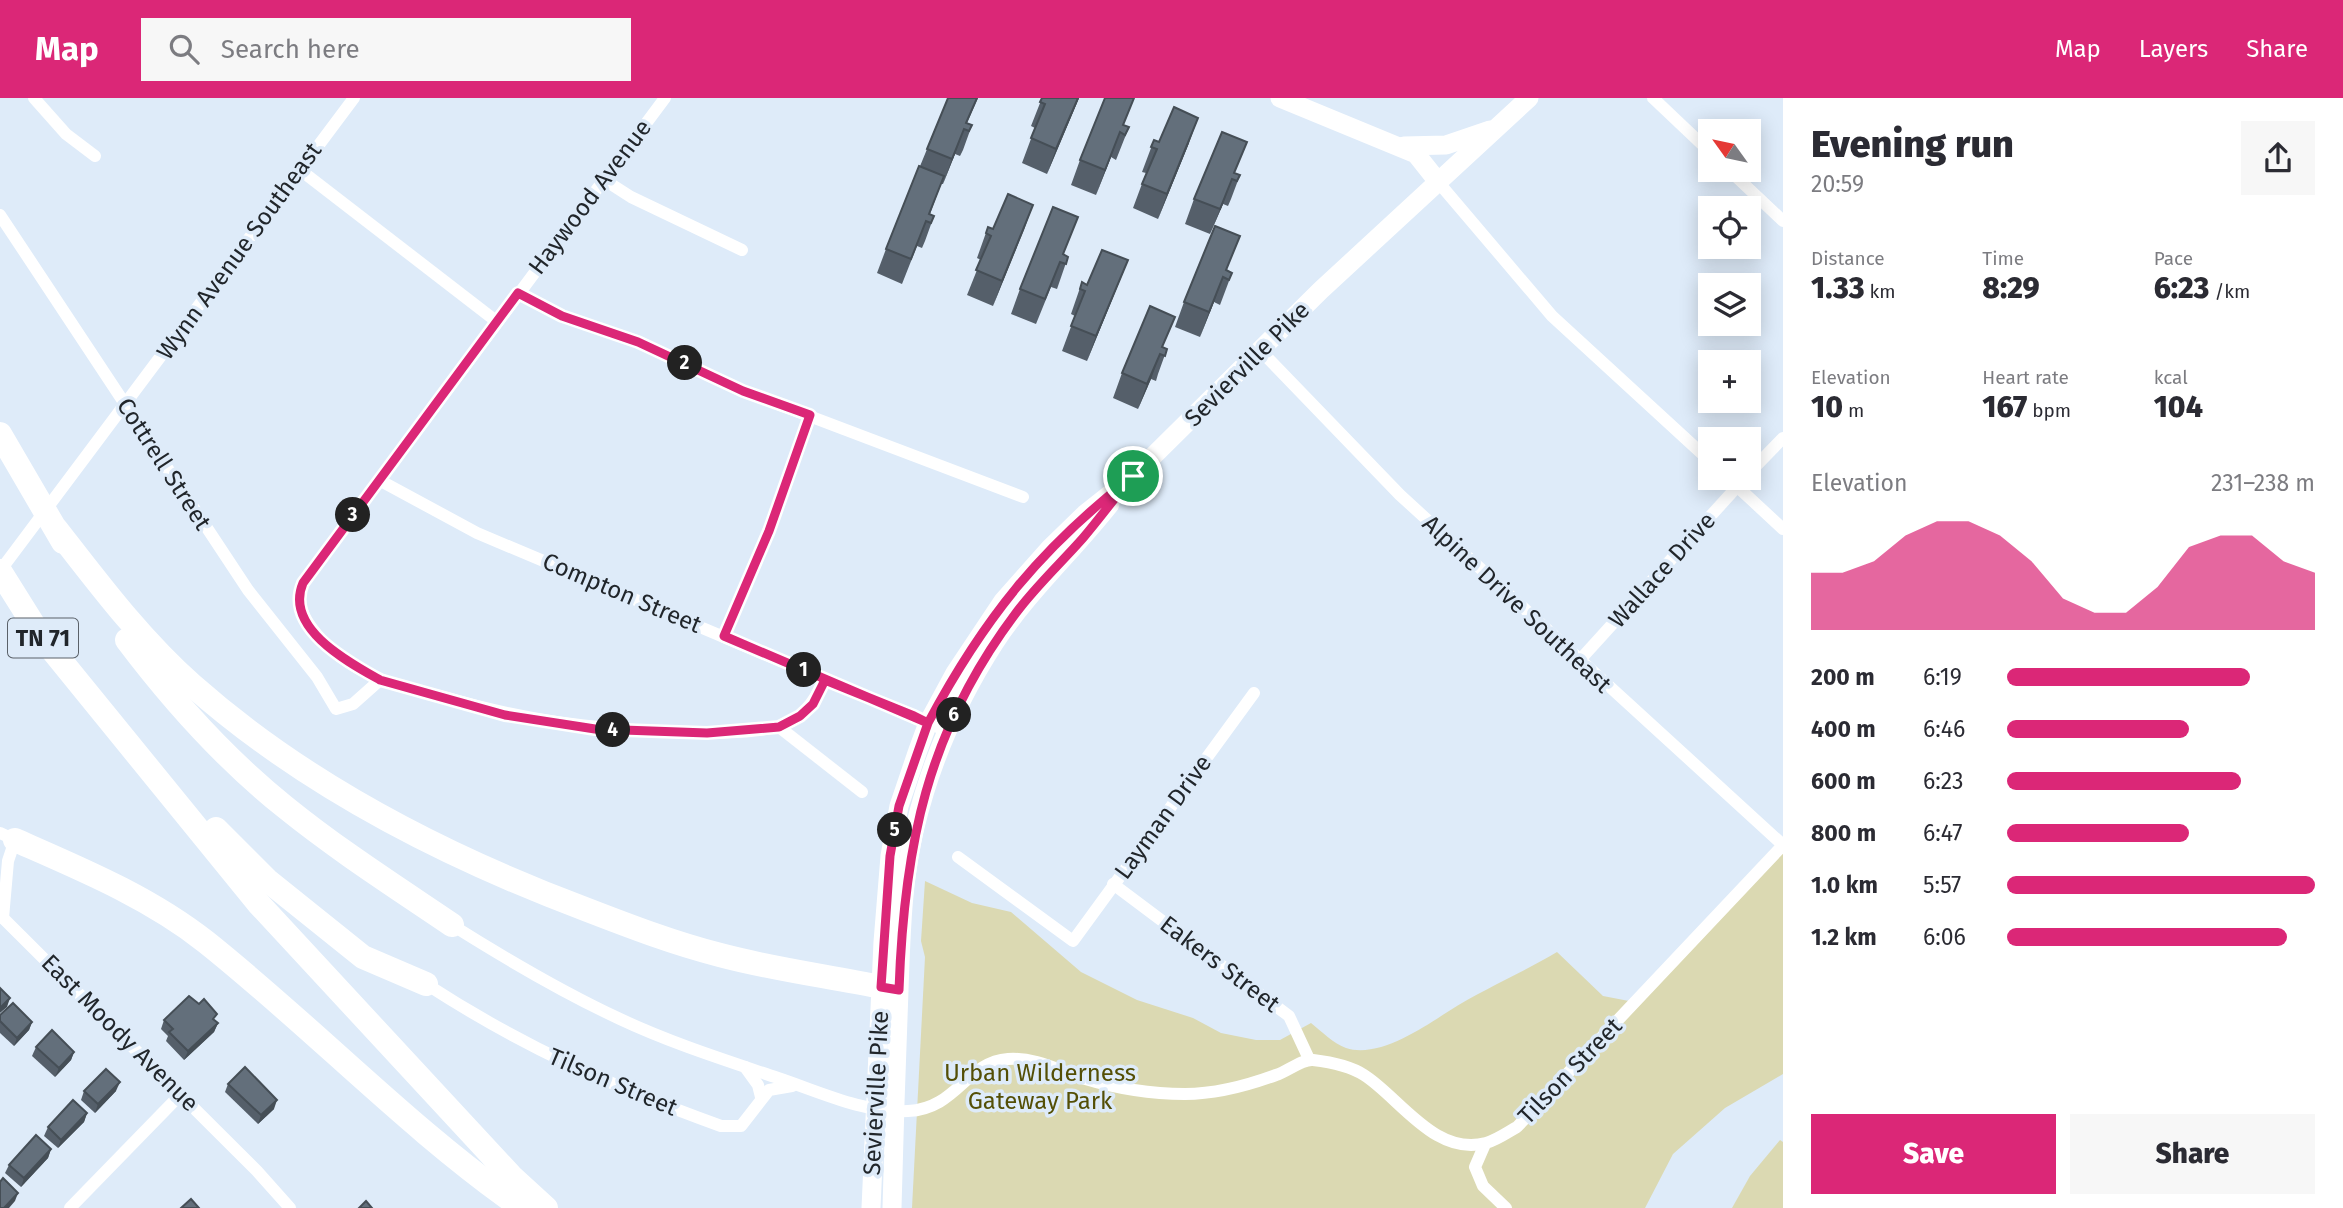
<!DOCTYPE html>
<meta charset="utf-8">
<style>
:root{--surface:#fff;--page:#f7f7f7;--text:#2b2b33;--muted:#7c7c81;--accent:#db2777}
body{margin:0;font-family:"Fira Sans",sans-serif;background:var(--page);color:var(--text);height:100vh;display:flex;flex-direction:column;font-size:26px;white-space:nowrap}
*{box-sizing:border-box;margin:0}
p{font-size:23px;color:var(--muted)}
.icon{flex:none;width:38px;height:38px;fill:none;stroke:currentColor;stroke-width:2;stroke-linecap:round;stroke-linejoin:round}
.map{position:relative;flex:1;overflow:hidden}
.sheet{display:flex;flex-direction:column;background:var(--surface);width:560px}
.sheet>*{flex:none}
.needle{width:46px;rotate:303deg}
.tools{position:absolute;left:1698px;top:21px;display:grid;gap:14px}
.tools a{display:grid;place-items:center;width:63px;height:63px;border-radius:0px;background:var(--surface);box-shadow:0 4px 18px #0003;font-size:35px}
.pin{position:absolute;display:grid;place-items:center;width:60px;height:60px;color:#fff;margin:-30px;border:4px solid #fff;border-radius:50%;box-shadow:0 2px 7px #0007}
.km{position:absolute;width:35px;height:35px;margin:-18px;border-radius:50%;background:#222;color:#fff;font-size:19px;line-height:35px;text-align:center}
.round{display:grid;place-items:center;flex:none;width:74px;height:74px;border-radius:0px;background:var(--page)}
.summary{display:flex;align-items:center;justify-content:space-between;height:119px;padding:0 28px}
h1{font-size:38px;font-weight:800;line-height:52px}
.figures{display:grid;grid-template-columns:repeat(3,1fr);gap:10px;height:119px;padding:7px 28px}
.figures div{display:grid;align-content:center}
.figures b{font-size:30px;font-weight:800}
.figures small{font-size:19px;font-weight:400}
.figures p{font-size:19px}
.chart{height:196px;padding:14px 28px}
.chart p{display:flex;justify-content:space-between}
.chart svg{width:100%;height:126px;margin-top:7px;fill:var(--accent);opacity:.7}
.button{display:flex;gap:14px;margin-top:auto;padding:14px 28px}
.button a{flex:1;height:80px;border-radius:0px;background:var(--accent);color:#fff;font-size:28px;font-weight:800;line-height:80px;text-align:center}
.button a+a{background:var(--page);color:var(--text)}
ul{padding:0 28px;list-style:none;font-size:23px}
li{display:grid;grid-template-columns:112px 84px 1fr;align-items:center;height:52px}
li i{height:18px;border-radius:9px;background:var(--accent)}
header{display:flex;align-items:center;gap:42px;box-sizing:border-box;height:98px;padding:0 35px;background:var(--accent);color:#fff}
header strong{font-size:33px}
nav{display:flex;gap:38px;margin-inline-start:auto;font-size:24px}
.search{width:490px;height:63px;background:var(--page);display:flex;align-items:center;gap:18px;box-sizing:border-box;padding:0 24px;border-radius:0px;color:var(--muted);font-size:26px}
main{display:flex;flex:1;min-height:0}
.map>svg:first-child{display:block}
.green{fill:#dbd9b2}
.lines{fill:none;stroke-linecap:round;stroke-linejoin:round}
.street{stroke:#fff;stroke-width:12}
.secondary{stroke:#fff;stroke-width:19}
.highway{stroke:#fff;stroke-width:24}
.wall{fill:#555f6a}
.shaded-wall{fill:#454e56}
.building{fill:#636f7b;stroke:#454e56;stroke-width:2}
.route-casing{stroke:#fff;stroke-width:14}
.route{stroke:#db2777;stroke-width:9}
.labels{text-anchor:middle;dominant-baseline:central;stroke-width:7;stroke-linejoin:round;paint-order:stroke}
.shield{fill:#deebf9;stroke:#5a6169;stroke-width:2}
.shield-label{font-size:23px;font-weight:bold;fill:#21262b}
.street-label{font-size:24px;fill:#21262b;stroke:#deebf9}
.park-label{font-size:24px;fill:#544f06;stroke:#deebf9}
</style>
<header>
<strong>Map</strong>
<div class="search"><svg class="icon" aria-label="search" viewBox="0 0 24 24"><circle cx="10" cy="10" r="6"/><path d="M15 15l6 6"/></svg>Search here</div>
<nav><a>Map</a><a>Layers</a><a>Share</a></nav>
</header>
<main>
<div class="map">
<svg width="1783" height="1110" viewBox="0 0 1783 1110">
<rect width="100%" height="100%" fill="#deebf9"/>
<g class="green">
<path d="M1783,739V976L1725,1010L1673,1056L1645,1110H912L925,859L921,843L925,783L972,805L1011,814L1081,874L1137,902L1193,920L1221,935L1256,942H1280L1311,925C1321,933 1334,946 1346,950C1378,961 1424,929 1449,913C1483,891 1522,875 1557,854L1603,898L1629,903Z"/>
<polygon points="1780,1042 1783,1044 1783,1110 1732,1110 1750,1078"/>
</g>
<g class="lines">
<g class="street">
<polyline points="34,0 66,36 95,58"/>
<path d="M665,0L303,485C296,501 301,515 311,529C328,553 352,569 378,580C397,589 420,593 440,598C523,622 589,631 676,634C708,635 746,636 777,629C802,623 814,603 825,582"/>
<polyline points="1653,0 1710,54"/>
<polyline points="299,71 496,223"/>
<polyline points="1729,72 1783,123"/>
<polyline points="603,81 631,99 742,152"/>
<polyline points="1439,85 1552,218 1710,363"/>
<polyline points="0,117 248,492 317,579 336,611 353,606 380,582"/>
<polyline points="518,195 562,218 638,244 743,293 1023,399"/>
<polyline points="1261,253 1400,397 1783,747"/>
<polyline points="1748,376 1783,340"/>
<polyline points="1728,380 1783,431"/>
<polyline points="379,382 477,435 947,633"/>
<polyline points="0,473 354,0"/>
<polyline points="724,538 769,433 810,317"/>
<polyline points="1578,564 1745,380"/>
<polyline points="779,629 862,694"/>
<polyline points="0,735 15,742 8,763 3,820"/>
<polyline points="958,759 1073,843 1254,595"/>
<polyline points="1113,786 1289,918 1309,961"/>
<polyline points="0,817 257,1073 290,1110"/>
<path d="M452,827C506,861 562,894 620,921C671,945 725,962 778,980C820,994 863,1015 908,1013C957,1011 966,964 1008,961C1034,959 1058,972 1082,980C1115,990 1150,996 1185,996C1214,996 1249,987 1276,977C1288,973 1302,961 1313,962C1330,964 1350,968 1364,977C1399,999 1435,1059 1486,1045C1497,1042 1508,1034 1517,1029L1783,747"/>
<path d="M426,886C523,949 613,989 721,1028H741L769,992L792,988"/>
<polyline points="745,969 758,987 761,999"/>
<polyline points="1485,1046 1475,1069 1483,1088 1506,1110"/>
<polyline points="70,1110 181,996"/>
</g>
<g class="secondary">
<polyline points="1280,0 1416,56 1439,85"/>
<polyline points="1404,48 1446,47 1490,32"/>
<polyline points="871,1110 883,844 890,758 899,708 918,652 928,625 955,575 1003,503 1050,450 1085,416 1133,378 1321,192 1529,0"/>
<path d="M892,1110C894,1037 896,965 899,892C901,838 902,782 915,729C931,663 958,601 995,544C1028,494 1073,453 1110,406"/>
</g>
<g class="highway">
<polyline points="0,336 63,444"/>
<path d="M57,432C99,486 140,541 192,587C306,688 444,758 585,811C629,828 673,845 720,857C772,871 827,878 881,889"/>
<polyline points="0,473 40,537 258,805 511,1078 546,1110"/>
<path d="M127,542C173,603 225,661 285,709C338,752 396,789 452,827"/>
<polyline points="216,731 267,782 363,859 426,886"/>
<path d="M15,742C81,771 149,799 206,844C314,930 409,1031 522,1110"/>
</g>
</g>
<g class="wall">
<polygon points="948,0 978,0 967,25 972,27 963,52 960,58 955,56 943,86 941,86 930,116 934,118 925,143 922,150 917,148 902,186 877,175 886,151"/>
<polygon points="1042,0 1079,0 1047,76 1022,65 1035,30 1031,28"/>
<polygon points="1129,29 1116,62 1111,59 1096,97 1071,87 1080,62"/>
<polygon points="1154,42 1159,44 1189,45 1158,121 1133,110 1146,75 1142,74"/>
<polygon points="1235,75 1240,77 1231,101 1228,108 1223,106 1210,136 1185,126 1194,101"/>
<polygon points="1033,107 993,208 967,197 981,162 977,160 988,129 993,131"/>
<polygon points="1068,159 1057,191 1051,189 1036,226 1011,216 1020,191"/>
<polygon points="1128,162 1118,187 1087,263 1062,253 1075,218 1071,216 1082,184 1087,187"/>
<polygon points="1227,173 1232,175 1220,207 1214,204 1200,239 1175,229 1184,204"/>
<polygon points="1163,250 1167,251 1158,276 1156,283 1151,281 1138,311 1113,300 1122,275"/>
<polygon points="0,917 32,924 29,932 14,948 0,935"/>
<polygon points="164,922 215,922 218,925 214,934 184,962 166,943 168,938 161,931"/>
<polygon points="36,949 74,954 71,962 55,979 32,958"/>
<polygon points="228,986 274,1011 258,1026 225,994"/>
<polygon points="84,993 116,993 95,1015 81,1002"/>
<polygon points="87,1015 84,1024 58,1050 44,1038 48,1029"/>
<polygon points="51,1051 48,1060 21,1089 5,1075 9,1067"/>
</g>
<g class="shaded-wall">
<polygon points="1078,0 1079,0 1047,76 1056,51"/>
<polygon points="1198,20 1189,45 1158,121 1167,96"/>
<polygon points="964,31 955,56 943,86 952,61"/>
<polygon points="1120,34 1111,59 1096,97 1105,72"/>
<polygon points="1232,81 1223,106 1210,136"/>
<polygon points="1033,107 1024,132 993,208 1002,183"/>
<polygon points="1128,162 1118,187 1087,263 1096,238"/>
<polygon points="1223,179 1214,204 1200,239 1209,214"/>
<polygon points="1160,256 1151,281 1138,311 1147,286"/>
<polygon points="10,900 7,909 0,915 0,910"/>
<polygon points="32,924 29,932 14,948 17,940"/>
<polygon points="218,925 214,934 184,962 188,953"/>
<polygon points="74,954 71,962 55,979 59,970"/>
<polygon points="120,984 116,993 95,1015 98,1006"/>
<polygon points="277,1002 274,1011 258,1026 261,1017"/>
<polygon points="87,1015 84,1024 58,1050 61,1042"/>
<polygon points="51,1051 48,1060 21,1089 24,1080"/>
<polygon points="18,1095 15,1103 9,1110 4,1110"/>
</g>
<g class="building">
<polygon points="948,0 977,0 966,25 972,27 969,33 964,31 952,61 927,51"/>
<polygon points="1042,0 1078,0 1056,51 1031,40 1045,6 1040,4"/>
<polygon points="1105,0 1134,0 1123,27 1129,29 1125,37 1120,34 1105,72 1080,62"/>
<polygon points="1174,9 1198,20 1167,96 1142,86 1157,51 1151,49 1154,42 1159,44"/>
<polygon points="1222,34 1247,44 1234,75 1240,77 1237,83 1232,81 1220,111 1194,101"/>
<polygon points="919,68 944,78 929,116 934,118 931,125 926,123 911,161 886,151"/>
<polygon points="1008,96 1033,107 1002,183 976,172 991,138 986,135 988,129 993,131"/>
<polygon points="1053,109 1078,119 1063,156 1068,159 1066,166 1060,164 1045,201 1020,191"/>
<polygon points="1215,128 1240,138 1226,172 1232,175 1229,182 1223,179 1209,214 1184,204"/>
<polygon points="1102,152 1128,162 1096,238 1071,228 1085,193 1080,191 1082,184 1087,187"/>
<polygon points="1150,208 1175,219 1162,249 1167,251 1165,258 1160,256 1147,286 1122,275"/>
<polygon points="0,890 10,900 0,910"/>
<polygon points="189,898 199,906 204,901 217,916 213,921 218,925 188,953 169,934 173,931 164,922"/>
<polygon points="13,905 32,924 17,940 0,923 0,917"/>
<polygon points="52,932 74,954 59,970 36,949"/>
<polygon points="245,969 277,1002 261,1017 228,986"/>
<polygon points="106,971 120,984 98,1006 84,993"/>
<polygon points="73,1002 87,1015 61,1042 48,1029"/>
<polygon points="36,1037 51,1051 24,1080 9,1067"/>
<polygon points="3,1080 18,1095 4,1110 0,1110 0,1084"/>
<polygon points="191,1101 199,1110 181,1110"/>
<polygon points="366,1103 372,1110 359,1110"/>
</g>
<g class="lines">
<g class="route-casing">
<path id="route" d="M1133,378C1040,451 984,520 928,625L724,538L769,433L810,317L743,293L638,244L562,218L518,195L303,485C284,530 348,564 380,582L505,617L595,631L707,635L779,629L800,618L813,606L825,582L914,618L928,625L899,708L890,758L881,889L899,892C904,748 927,633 1016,515C1036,488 1061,465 1083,440C1100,420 1116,398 1133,378"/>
</g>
<use href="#route" class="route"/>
</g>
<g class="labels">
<rect class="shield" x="8" y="520.5" width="70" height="39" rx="5"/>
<g class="shield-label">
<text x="43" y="540">TN 71</text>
</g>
<g class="street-label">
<text transform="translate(590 99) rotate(-53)">Haywood Avenue</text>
<text transform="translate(239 153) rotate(-54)">Wynn Avenue Southeast</text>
<text transform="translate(1247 266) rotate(-45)">Sevierville Pike</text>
<text transform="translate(164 366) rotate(57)">Cottrell Street</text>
<text transform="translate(1662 472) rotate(-48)">Wallace Drive</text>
<text transform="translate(622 495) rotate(23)">Compton Street</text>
<text transform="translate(1517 506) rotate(43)">Alpine Drive Southeast</text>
<text transform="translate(1163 719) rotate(-54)">Layman Drive</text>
<text transform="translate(1220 866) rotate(37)">Eakers Street</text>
<text transform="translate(120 935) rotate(45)">East Moody Avenue</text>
<text transform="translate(1570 973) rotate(-46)">Tilson Street</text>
<text transform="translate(613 984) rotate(23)">Tilson Street</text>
<text transform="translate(876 995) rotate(-87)">Sevierville Pike</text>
</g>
<g class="park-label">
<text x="1040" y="975">Urban Wilderness<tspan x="1040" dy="28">Gateway Park</tspan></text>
</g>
</g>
</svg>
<div class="tools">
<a><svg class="needle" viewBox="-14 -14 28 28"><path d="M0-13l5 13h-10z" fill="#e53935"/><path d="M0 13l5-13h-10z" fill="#7c7c81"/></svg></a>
<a><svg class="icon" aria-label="locate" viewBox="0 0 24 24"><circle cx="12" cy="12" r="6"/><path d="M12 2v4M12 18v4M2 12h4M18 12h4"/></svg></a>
<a><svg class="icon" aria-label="layers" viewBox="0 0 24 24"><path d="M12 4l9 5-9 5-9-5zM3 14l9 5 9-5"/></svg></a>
<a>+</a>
<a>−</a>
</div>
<div class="pin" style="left:1133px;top:378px;background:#1e9e55"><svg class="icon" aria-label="arrive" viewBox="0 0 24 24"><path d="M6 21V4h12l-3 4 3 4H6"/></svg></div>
<b class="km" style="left:804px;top:572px">1</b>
<b class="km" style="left:685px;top:265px">2</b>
<b class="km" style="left:353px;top:417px">3</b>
<b class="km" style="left:613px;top:632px">4</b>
<b class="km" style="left:895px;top:732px">5</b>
<b class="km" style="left:954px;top:617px">6</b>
</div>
<section class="sheet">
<div class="summary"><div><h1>Evening run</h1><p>20:59</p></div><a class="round"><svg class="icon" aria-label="share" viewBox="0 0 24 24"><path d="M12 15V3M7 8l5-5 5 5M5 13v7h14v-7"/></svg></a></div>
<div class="figures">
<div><p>Distance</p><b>1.33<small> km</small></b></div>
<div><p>Time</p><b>8:29</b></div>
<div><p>Pace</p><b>6:23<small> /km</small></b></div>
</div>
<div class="figures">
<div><p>Elevation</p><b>10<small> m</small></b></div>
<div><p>Heart rate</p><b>167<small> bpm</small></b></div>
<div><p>kcal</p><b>104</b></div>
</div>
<div class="chart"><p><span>Elevation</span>231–238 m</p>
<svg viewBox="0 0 160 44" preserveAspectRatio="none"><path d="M0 44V24L10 24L20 20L30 11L40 6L50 6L60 11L70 20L80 33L90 38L100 38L110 29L120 15L130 11L140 11L150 20L160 24V44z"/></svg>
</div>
<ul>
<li><b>200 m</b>6:19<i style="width:79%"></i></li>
<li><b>400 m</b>6:46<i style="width:59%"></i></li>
<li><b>600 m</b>6:23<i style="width:76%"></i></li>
<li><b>800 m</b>6:47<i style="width:59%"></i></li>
<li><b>1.0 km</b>5:57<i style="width:100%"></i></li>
<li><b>1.2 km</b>6:06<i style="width:91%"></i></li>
</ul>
<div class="button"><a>Save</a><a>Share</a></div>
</section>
</main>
